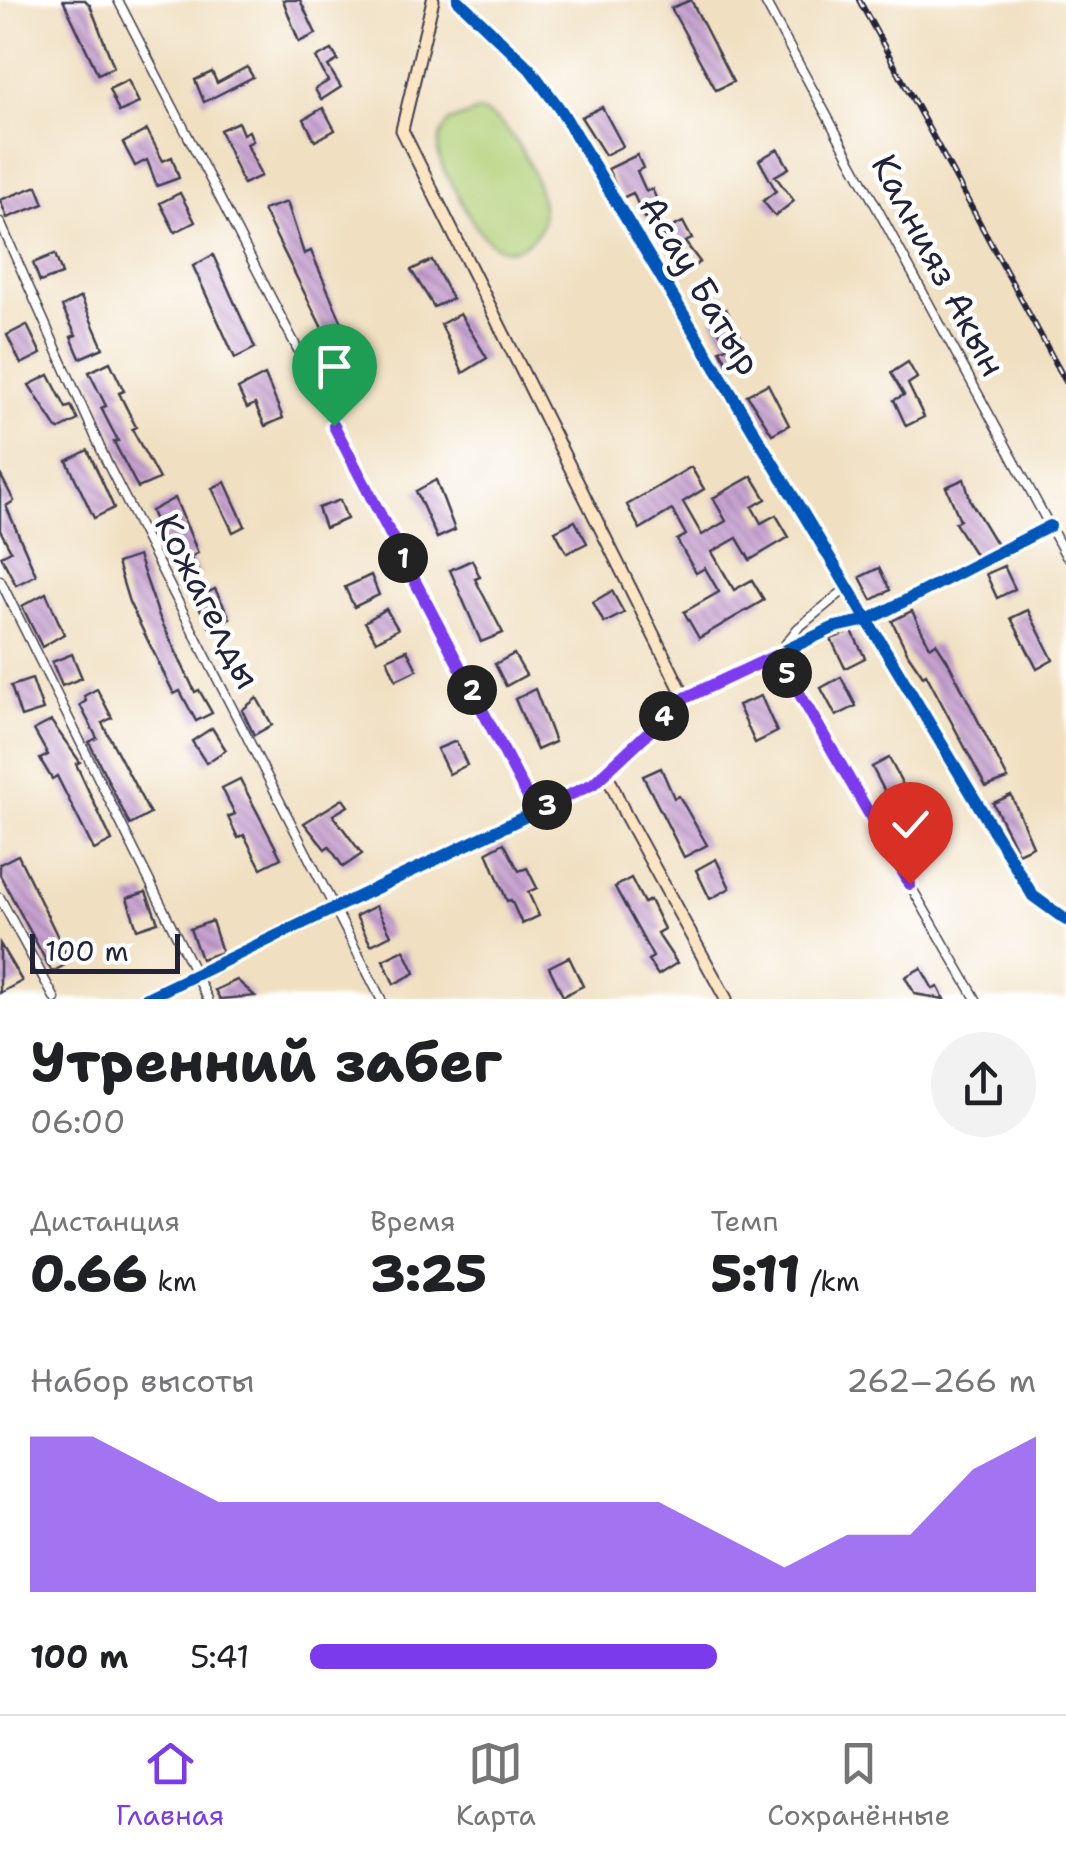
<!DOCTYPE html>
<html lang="ru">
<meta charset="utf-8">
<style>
:root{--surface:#fff;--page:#f2f2f2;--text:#202124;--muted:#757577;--line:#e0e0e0;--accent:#7c3aed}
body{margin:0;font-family:"Shantell Sans",sans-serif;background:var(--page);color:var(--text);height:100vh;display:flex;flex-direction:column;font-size:38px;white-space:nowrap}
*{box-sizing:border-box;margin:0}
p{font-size:32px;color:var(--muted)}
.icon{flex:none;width:55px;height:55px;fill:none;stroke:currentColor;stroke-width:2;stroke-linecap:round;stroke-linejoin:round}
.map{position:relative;height:999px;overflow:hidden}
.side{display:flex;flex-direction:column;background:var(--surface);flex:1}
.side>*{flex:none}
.scale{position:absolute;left:30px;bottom:25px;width:150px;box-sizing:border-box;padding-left:10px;border:5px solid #22223b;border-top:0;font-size:28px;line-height:35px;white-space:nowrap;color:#22223b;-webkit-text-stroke:8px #fff;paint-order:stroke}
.pin{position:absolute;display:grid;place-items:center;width:85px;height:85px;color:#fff;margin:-102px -42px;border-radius:50% 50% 50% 0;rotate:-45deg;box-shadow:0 0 10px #0007}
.pin .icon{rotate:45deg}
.km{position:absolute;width:50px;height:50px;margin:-25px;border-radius:50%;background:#222;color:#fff;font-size:28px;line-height:50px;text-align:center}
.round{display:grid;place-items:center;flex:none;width:105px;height:105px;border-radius:52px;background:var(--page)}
.overview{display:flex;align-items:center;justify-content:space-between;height:170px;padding:0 30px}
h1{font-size:55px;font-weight:800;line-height:75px}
.metrics{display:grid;grid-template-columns:repeat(3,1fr);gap:15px;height:170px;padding:10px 30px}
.metrics div{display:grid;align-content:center}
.metrics b{font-size:50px;font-weight:800}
.metrics small{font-size:28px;font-weight:400}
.metrics p{font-size:28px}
.chart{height:280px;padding:20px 30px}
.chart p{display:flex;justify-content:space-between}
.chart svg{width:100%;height:180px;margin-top:10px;fill:var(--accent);opacity:.7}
ul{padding:0 30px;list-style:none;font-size:32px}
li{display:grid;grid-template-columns:160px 120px 1fr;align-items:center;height:75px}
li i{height:25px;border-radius:12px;background:var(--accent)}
.dock{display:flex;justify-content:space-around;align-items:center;height:140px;border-top:2px solid var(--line);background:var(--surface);font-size:28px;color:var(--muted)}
.dock a{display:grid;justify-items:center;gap:5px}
.dock .active{color:var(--accent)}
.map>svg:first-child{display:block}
.green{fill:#b0cf76;stroke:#697858;stroke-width:2.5}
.building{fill:url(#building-back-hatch)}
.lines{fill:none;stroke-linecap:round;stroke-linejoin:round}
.street-casing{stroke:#413e4f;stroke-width:11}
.secondary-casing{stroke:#413e4f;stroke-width:15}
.street{stroke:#fff;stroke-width:8}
.secondary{stroke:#fde5c4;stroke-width:11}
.rail-casing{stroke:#22223b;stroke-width:6}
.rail{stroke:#fff;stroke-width:2.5;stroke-dasharray:8;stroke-linecap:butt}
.cycleway-casing{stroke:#fff;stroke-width:19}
.cycleway{stroke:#0057b8;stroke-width:12}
.route-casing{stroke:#fff;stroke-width:20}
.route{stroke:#7c3aed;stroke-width:12}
.labels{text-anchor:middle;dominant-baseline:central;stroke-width:9;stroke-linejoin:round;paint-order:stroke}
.street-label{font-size:35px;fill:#22223b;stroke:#fff}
</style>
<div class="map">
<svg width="1066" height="999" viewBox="0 0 1066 999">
<defs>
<pattern id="building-back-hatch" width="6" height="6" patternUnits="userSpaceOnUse" patternTransform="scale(2.5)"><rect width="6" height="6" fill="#c7a1d0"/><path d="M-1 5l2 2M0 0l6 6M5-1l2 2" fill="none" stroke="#a183aa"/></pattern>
</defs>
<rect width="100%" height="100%" fill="#fff"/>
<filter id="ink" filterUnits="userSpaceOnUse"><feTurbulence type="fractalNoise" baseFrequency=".01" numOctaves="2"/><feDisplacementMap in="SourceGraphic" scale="20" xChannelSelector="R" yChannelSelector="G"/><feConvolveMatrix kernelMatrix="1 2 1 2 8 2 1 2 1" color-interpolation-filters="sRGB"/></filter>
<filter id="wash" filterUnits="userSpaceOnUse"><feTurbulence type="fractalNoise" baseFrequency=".0048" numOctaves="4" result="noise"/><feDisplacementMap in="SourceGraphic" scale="40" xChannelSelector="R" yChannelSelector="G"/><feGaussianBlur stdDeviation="2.25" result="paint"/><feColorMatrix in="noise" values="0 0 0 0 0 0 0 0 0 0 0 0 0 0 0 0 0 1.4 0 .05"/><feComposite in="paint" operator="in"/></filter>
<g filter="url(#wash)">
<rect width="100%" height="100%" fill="#f0dfc0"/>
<path class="green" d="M478,111C513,116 555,200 539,231C500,278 473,225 457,193C450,180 439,165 438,150C438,139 442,130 449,122Z"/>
<g id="blocks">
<g class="building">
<polygon points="63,0 85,0 90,5 114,67 98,74"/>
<polygon points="283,0 300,0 316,34 299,42"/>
<polygon points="691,0 733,82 716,90 671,8"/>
<polygon points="332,50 338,60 328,66 341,87 321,100 315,89 328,81 316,58"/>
<polygon points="247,67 253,77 204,102 195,80 212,72 217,83"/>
<polygon points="128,80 139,103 119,112 109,89"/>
<polygon points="602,107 623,146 605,155 581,117"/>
<polygon points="323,108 335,130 315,141 304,119"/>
<polygon points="238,122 243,134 249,131 253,141 247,144 261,176 243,184 220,130"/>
<polygon points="147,130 163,161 172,157 179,178 157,186 147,160 135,166 123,143"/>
<polygon points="778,149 789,168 775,176 794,201 775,216 763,201 776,191 759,160"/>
<polygon points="637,155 643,168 637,171 646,191 652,189 662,211 644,218 633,193 622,198 608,169"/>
<polygon points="37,186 44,204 7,218 0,200"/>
<polygon points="180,193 195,222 175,232 160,203"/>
<polygon points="287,202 304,254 311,251 345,330 327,338 263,210"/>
<polygon points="683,222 692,239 685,242 700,262 680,276 668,260 674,257 662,232"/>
<polygon points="55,254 62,274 40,282 33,263"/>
<polygon points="213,255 255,348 235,358 193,266"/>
<polygon points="432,260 452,299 434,307 411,270"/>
<polygon points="81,297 103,348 80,358 71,337 76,335 62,307"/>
<polygon points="726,309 751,354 730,367 720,350 728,346 711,318"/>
<polygon points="460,314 487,358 463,373 441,324"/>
<polygon points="27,325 41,354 21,364 7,335"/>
<polygon points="110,362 124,391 119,393 136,427 132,429 159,479 138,488 114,442 118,441 101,408 106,406 89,372"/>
<polygon points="908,362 917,378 908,384 924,417 906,426 894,400 904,395 891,373"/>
<polygon points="49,375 66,408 71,406 78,420 58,430 29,385"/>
<polygon points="265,375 283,418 265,426 255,404 247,408 238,389"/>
<polygon points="768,384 789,425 772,434 747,395"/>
<polygon points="88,450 114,508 94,518 67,461"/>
<polygon points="691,467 704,489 683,502 702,535 726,521 713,498 752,476 766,499 752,507 761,523 776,515 789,537 750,560 737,538 712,552 734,590 752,580 764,600 699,638 684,612 719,592 705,568 696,573 677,540 686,535 672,510 640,529 627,505"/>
<polygon points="0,474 14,501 6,506 36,575 16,585 1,556 11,551 0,530"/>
<polygon points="964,479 971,502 997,545 976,556 955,523 960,520 946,487"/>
<polygon points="436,480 455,530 437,538 416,491"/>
<polygon points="225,482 245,526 233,532 212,488"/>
<polygon points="175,498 198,553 190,557 200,576 186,584 172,564 151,511"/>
<polygon points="340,500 347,519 325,528 318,508"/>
<polygon points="575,521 587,543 567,553 555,531"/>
<polygon points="138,556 159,616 195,692 199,690 212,713 196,721 180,691 174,694 129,602 117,563"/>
<polygon points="472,560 480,577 475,579 503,633 481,642 450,570"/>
<polygon points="1004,566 1015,589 997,598 986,574"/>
<polygon points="879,568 890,590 872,600 860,577"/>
<polygon points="371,575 379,595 354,607 345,587"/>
<polygon points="215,589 230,618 210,628 195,599"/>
<polygon points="612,591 624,613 604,623 593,602"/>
<polygon points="46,593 64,634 42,647 22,606"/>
<polygon points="386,609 398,629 376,641 365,622"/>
<polygon points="1028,610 1053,660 1037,669 1011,618"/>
<polygon points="912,611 930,647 936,643 947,660 1008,779 986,787 926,674 923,676 908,654 892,621"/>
<polygon points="852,631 865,658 845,668 831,639"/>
<polygon points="407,650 417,670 396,680 387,659"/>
<polygon points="72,654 82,678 62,686 52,662"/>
<polygon points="514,654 526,675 506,686 495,664"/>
<polygon points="841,677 856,706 836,716 821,688"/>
<polygon points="32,679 43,710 21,717 11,686"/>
<polygon points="97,689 112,718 102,723 150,814 130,825 89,742 97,738 80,705 86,701 84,696"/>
<polygon points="535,689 555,742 537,750 515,699"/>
<polygon points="761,696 777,732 755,743 738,705"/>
<polygon points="257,698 272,725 254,735 242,710"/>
<polygon points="51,721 80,762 76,764 112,841 94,850 57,776 52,779 40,759 48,755 34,730"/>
<polygon points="212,728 226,750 206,763 192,741"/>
<polygon points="456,741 467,765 449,774 437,749"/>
<polygon points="889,758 913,804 896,813 872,767"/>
<polygon points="661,768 674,798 679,796 707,845 684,857 643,776"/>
<polygon points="240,779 281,858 261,868 244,835 238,838 228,817 235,814 222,788"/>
<polygon points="1011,795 1033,846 1018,853 993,803"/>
<polygon points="343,799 348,806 333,815 362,854 343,867 329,846 325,849 304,823"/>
<polygon points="927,812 939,833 918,844 907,824"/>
<polygon points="504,843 519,871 527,868 537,888 528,892 539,916 522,924 511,900 507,901 487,852"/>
<polygon points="18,855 70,962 52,972 0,875 0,864"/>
<polygon points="716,859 730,888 710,899 696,870"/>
<polygon points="631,878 644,903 650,900 664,929 657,933 677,963 658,975 648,960 653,957 615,887"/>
<polygon points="146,892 158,922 137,929 127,898"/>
<polygon points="376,906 391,935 371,945 356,916"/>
<polygon points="212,921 222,952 201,959 190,929"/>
<polygon points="0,944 22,981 0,993"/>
<polygon points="404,950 415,973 394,984 383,960"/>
<polygon points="569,957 583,986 563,996 549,967"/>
<polygon points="921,968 933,989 938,987 944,999 915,994 905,977"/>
<polygon points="237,980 255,996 220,999 215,990"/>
</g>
</g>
</g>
<g filter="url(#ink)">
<use href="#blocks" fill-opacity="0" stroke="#413e4f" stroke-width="2.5"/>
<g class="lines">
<g class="street-casing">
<g id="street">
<polyline points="118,0 535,811"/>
<polyline points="458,0 530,69 562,112 1033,896 1066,920"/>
<polyline points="764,0 1066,556"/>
<polyline points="0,222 107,463 381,999"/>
<polyline points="0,580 208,999"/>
<polyline points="848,587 798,628 777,655 976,999"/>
<polyline points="685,698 835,627 868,620 1050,526"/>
<polyline points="0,898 55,999"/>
<polyline points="145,999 593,784 606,772"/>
</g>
</g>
<g class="secondary-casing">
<polyline id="secondary" points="433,0 402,130 685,698 606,772 625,814 726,999"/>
</g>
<use href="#street" class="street"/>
<use href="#secondary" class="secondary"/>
<g class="rail-casing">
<polyline id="rail" points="859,0 1066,382"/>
</g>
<use href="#rail" class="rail"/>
<g class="cycleway-casing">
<g id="cycleway">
<polyline points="458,0 530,69 562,112 1033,896 1066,920"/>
<polyline points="145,999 593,784 685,698 835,627 868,620 1050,526"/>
</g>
</g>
<use href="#cycleway" class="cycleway"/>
</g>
</g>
<g class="lines" filter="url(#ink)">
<g class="route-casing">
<polyline id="route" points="334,426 535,811 593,784 685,698 777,655 910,884"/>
</g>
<use href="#route" class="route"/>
</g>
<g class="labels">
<g class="street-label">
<text transform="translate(939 265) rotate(62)">Калнияз Акын</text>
<text transform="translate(701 285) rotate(59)">Асау Батыр</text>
<text transform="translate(208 601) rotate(63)">Кожагелды</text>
</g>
</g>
</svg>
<div class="scale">100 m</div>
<div class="pin" style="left:334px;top:426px;background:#1e9e55"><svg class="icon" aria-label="arrive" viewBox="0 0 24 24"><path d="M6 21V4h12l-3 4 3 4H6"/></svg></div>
<div class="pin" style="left:910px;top:884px;background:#d93025"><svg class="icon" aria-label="check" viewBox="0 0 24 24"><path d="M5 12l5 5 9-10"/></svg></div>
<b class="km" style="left:403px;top:558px">1</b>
<b class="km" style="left:472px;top:690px">2</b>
<b class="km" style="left:547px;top:805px">3</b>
<b class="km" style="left:664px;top:716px">4</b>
<b class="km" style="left:787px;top:673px">5</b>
</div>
<section class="side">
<div class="overview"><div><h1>Утренний забег</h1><p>06:00</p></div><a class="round"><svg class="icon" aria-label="share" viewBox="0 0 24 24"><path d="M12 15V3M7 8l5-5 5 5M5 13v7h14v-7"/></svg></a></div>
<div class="metrics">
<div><p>Дистанция</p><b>0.66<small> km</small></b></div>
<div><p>Время</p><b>3:25</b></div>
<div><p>Темп</p><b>5:11<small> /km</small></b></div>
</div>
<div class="chart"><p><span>Набор высоты</span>262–266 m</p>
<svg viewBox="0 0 160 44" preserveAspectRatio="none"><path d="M0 44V6L10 6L20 14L30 22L40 22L50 22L60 22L70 22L80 22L90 22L100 22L110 30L120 38L130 30L140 30L150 14L160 6V44z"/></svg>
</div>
<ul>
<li><b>100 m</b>5:41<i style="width:56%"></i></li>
</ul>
</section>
<nav class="dock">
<a class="active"><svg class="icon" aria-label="home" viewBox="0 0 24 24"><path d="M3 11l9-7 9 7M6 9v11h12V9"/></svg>Главная</a>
<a><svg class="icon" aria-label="map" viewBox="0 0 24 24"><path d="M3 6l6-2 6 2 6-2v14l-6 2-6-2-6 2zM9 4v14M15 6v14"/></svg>Карта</a>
<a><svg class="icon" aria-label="saved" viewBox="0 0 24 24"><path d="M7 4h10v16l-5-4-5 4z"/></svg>Сохранённые</a>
</nav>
